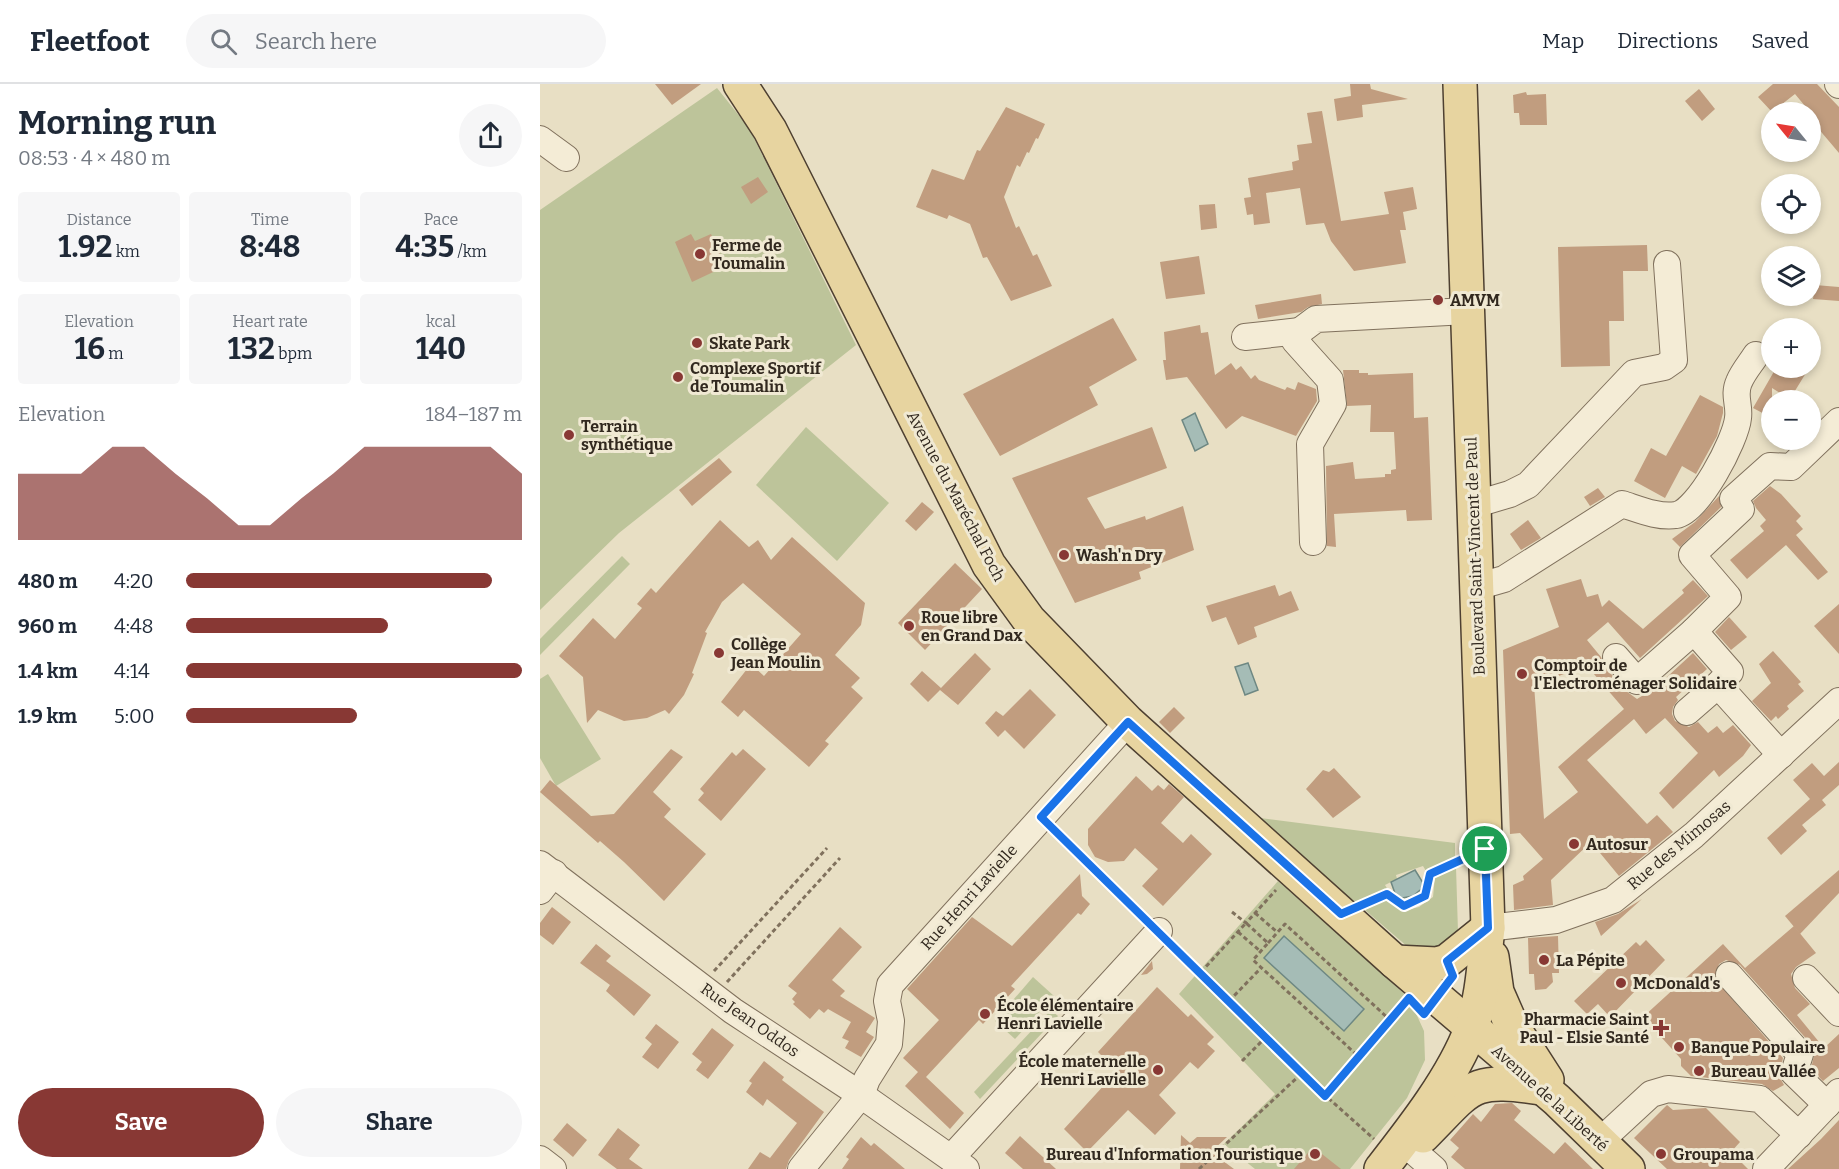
<!DOCTYPE html>
<meta charset="utf-8">
<style>
:root{--surface:#fff;--page:#f6f6f7;--text:#1f2937;--muted:#747a83;--line:#e0e1e3;--accent:#883834}
body{margin:0;font-family:Bitter,serif;background:var(--page);color:var(--text);height:100vh;display:flex;flex-direction:column;font-size:22px;white-space:nowrap}
*{box-sizing:border-box;margin:0}
p{font-size:20px;color:var(--muted)}
.icon{flex:none;width:33px;height:33px;fill:none;stroke:currentColor;stroke-width:2;stroke-linecap:round;stroke-linejoin:round}
.map{position:relative;flex:1;overflow:hidden}
.side{display:flex;flex-direction:column;background:var(--surface);width:540px}
.side>*{flex:none}
.needle{width:39px;rotate:300deg}
.controls{position:absolute;left:1221px;top:18px;display:grid;gap:12px}
.controls a{display:grid;place-items:center;width:60px;height:60px;border-radius:50%;background:var(--surface);box-shadow:0 3px 9px #0003;font-size:30px}
.pin{position:absolute;display:grid;place-items:center;width:51px;height:51px;color:#fff;margin:-26px;border:3px solid #fff;border-radius:50%;box-shadow:0 2px 6px #0007}
.round{display:grid;place-items:center;flex:none;width:63px;height:63px;border-radius:32px;background:var(--page)}
.overview{display:flex;align-items:center;justify-content:space-between;height:102px;padding:0 18px}
h1{font-size:33px;font-weight:700;line-height:45px}
.figures{display:grid;grid-template-columns:repeat(3,1fr);gap:9px;height:102px;padding:6px 18px}
.figures div{display:grid;align-content:center;border-radius:6px;background:var(--page);text-align:center}
.figures b{font-size:30px;font-weight:700}
.figures small{font-size:16px;font-weight:400}
.figures p{font-size:16px}
.chart{height:168px;padding:12px 18px}
.chart p{display:flex;justify-content:space-between}
.chart svg{width:100%;height:108px;margin-top:6px;fill:var(--accent);opacity:.7}
.primary-button{display:flex;gap:12px;margin-top:auto;padding:12px 18px}
.primary-button a{flex:1;height:69px;border-radius:36px;background:var(--accent);color:#fff;font-size:24px;font-weight:700;line-height:69px;text-align:center}
.primary-button a+a{background:var(--page);color:var(--text)}
ul{padding:0 18px;list-style:none;font-size:20px}
li{display:grid;grid-template-columns:96px 72px 1fr;align-items:center;height:45px}
li i{height:15px;border-radius:8px;background:var(--accent)}
header{display:flex;align-items:center;gap:36px;box-sizing:border-box;height:84px;padding:0 30px;background:var(--surface);border-bottom:2px solid var(--line)}
header strong{font-size:28px}
nav{display:flex;gap:33px;margin-inline-start:auto;font-size:21px}
.search{width:420px;height:54px;background:var(--page);display:flex;align-items:center;gap:15px;box-sizing:border-box;padding:0 21px;border-radius:33px;color:var(--muted);font-size:22px}
main{display:flex;flex:1;min-height:0}
.map>svg:first-child{display:block}
.green{fill:#bdc49a}
.water{fill:#a5bcb6;stroke:#6e8883;stroke-width:1.5}
.building{fill:#c19d7f;fill-rule:evenodd}
.lines{fill:none;stroke-linecap:round;stroke-linejoin:round}
.minor-casing{stroke:#80715d;stroke-width:28}
.major-casing{stroke:#4e4031;stroke-width:36}
.path{stroke:#80715d;stroke-width:3;stroke-dasharray:4.5 3;stroke-linecap:butt}
.minor{stroke:#f4ecd6;stroke-width:26}
.major{stroke:#e7d4a0;stroke-width:33}
.route-casing{stroke:#fff;stroke-width:12}
.route{stroke:#1a73e8;stroke-width:8}
.poi-dot{fill:#883834;stroke:#f0e9d3;stroke-width:2}
.labels{text-anchor:middle;dominant-baseline:central;stroke-width:6;stroke-linejoin:round;paint-order:stroke}
.poi-label{font-size:16px;font-weight:bold;fill:#32291f;stroke:#f0e9d3;text-anchor:start}
.street-label{font-size:16px;fill:#32291f;stroke:#f0e9d3}
</style>
<header>
<strong>Fleetfoot</strong>
<div class="search"><svg class="icon" aria-label="search" viewBox="0 0 24 24"><circle cx="10" cy="10" r="6"/><path d="M15 15l6 6"/></svg>Search here</div>
<nav><a>Map</a><a>Directions</a><a>Saved</a></nav>
</header>
<main>
<section class="side">
<div class="overview"><div><h1>Morning run</h1><p>08:53 · 4 × 480 m</p></div><a class="round"><svg class="icon" aria-label="share" viewBox="0 0 24 24"><path d="M12 15V3M7 8l5-5 5 5M5 13v7h14v-7"/></svg></a></div>
<div class="figures">
<div><p>Distance</p><b>1.92<small> km</small></b></div>
<div><p>Time</p><b>8:48</b></div>
<div><p>Pace</p><b>4:35<small> /km</small></b></div>
</div>
<div class="figures">
<div><p>Elevation</p><b>16<small> m</small></b></div>
<div><p>Heart rate</p><b>132<small> bpm</small></b></div>
<div><p>kcal</p><b>140</b></div>
</div>
<div class="chart"><p><span>Elevation</span>184–187 m</p>
<svg viewBox="0 0 160 44" preserveAspectRatio="none"><path d="M0 44V17L10 17L20 17L30 6L40 6L50 17L60 27L70 38L80 38L90 27L100 17L110 6L120 6L130 6L140 6L150 6L160 17V44z"/></svg>
</div>
<ul>
<li><b>480 m</b>4:20<i style="width:91%"></i></li>
<li><b>960 m</b>4:48<i style="width:60%"></i></li>
<li><b>1.4 km</b>4:14<i style="width:100%"></i></li>
<li><b>1.9 km</b>5:00<i style="width:51%"></i></li>
</ul>
<div class="primary-button"><a>Save</a><a>Share</a></div>
</section>
<div class="map">
<svg width="1299" height="1085" viewBox="0 0 1299 1085">
<rect width="100%" height="100%" fill="#e8dfc4"/>
<g class="green">
<polygon points="177,4 209,44 316,261 79,449 0,526 0,126"/>
<polygon points="266,343 349,419 297,477 216,401"/>
<polygon points="82,472 90,480 0,571 0,555"/>
<polygon points="8,590 61,675 16,702 0,674 0,595"/>
<polygon points="704,732 915,759 915,774 886,787 883,782 856,791 857,795 845,801 848,806 818,820"/>
<polygon points="916,783 918,848 899,864 869,864 825,826 846,815 863,827 879,823 893,813 895,792"/>
<polygon points="738,797 869,914 884,947 885,976 867,1014 810,1085 715,1085 684,1060 735,1010 639,910"/>
<polygon points="493,893 514,912 475,955 455,937"/>
<polygon points="511,926 518,932 440,1015 434,1008"/>
</g>
<g class="water">
<polygon points="655,329 668,360 655,367 642,336"/>
<polygon points="708,579 718,606 705,611 695,583"/>
<polygon points="875,786 885,802 873,812 857,815 851,798"/>
<polygon points="744,852 824,925 804,947 724,874"/>
</g>
<g class="building">
<polygon points="115,0 161,0 132,21"/>
<polygon points="810,0 830,0 831,5 868,15 822,21 823,33 797,37 794,15 811,12"/>
<polygon points="1233,0 1277,0 1299,23 1299,69 1277,43 1270,49 1270,28 1255,10 1232,28 1218,13"/>
<polygon points="1159,5 1175,25 1162,37 1145,17"/>
<polygon points="986,8 987,11 1006,10 1007,41 980,41 979,29 974,29 973,11"/>
<polygon points="466,23 505,40 498,55 496,54 489,69 487,68 480,83 477,81 464,113 476,144 479,142 493,172 497,170 512,202 471,217 447,173 443,174 430,140 409,131 407,135 376,123 392,85 424,96 437,66 440,67"/>
<polygon points="782,27 801,137 849,130 844,108 873,103 877,125 863,128 866,146 860,146 866,179 814,187 791,157 784,139 766,141 760,104 726,109 730,139 714,141 713,130 707,131 704,114 711,113 708,94 753,86 752,78 759,76 757,61 772,59 767,29"/>
<polygon points="218,93 228,108 211,120 201,103"/>
<polygon points="675,120 677,144 661,146 659,121"/>
<polygon points="151,150 155,157 171,150 186,182 152,198 135,158"/>
<polygon points="1107,161 1108,187 1083,187 1084,237 1069,237 1070,282 1021,283 1018,163"/>
<polygon points="659,172 665,210 626,215 620,178"/>
<polygon points="1275,201 1299,203 1299,217 1273,215"/>
<polygon points="781,210 782,220 768,223 761,228 718,235 715,221"/>
<polygon points="573,234 597,276 549,303 558,321 460,372 423,310"/>
<polygon points="660,241 661,249 668,248 675,291 691,279 696,286 701,282 711,295 715,291 719,296 745,306 747,303 755,306 758,298 776,305 777,317 756,352 702,332 686,345 647,293 626,296 623,276 626,276 624,248"/>
<polygon points="1236,284 1269,284 1250,315 1232,304 1232,334 1213,324"/>
<polygon points="803,286 819,286 819,289 828,289 828,291 873,289 874,334 888,333 892,436 867,437 866,426 794,430 796,463 787,462 786,382 813,378 815,395 845,393 845,390 851,390 851,386 856,385 854,348 830,348 831,321 807,322"/>
<polygon points="1160,311 1183,323 1183,329 1177,352 1156,390 1142,382 1125,414 1094,397 1111,364 1126,372"/>
<polygon points="612,343 627,384 547,414 565,445 605,432 606,436 643,422 654,466 599,488 601,495 535,519 472,394"/>
<polygon points="179,374 192,388 152,422 139,406"/>
<polygon points="1230,402 1241,410 1261,432 1256,437 1263,445 1256,451 1288,488 1278,496 1246,461 1207,495 1190,476 1224,447 1220,442 1226,436 1216,424 1213,417"/>
<polygon points="1058,404 1065,413 1050,422 1044,413"/>
<polygon points="1179,412 1181,423 1140,463 1132,455 1155,438"/>
<polygon points="382,418 394,428 376,447 365,437"/>
<polygon points="180,436 209,463 218,456 231,476 252,453 325,519 321,541 295,571 320,594 311,603 323,614 285,657 289,660 269,683 204,626 198,633 181,618 211,580 224,592 261,550 203,499 182,518 165,548 167,549 152,589 154,590 144,611 129,630 125,626 107,634 84,637 58,626 47,639 43,593 19,572 53,534 75,555 102,524 97,520 111,504 116,509"/>
<polygon points="988,436 1001,454 981,466 970,450"/>
<polygon points="415,479 442,505 385,566 358,539"/>
<path d="M1041,495L1047,513L1058,510L1062,523L1069,516L1103,545L1144,509L1142,506L1153,496L1168,512L1100,574L1068,538L1047,556L1061,573L1065,583L1086,607L1097,615L1115,604L1153,569L1167,585L1136,613L1138,616L1133,623L1132,630L1135,637L1149,643L1158,638L1168,649L1177,642L1183,649L1193,641L1211,661L1203,672L1179,693L1174,686L1133,725L1119,709L1158,669L1125,634L1106,650L1094,635L1047,676L1107,740L1117,731L1133,748L1079,792L1051,758L1011,796L1013,821L974,826L973,801L984,796L983,792L1003,775L980,749L970,750L963,566L1019,543L1006,505ZM1041,575L1084,625L1018,683L1038,708L1004,735L994,601L1024,590Z"/>
<polygon points="735,501 739,512 751,507 759,526 714,543 717,553 698,561 686,533 672,538 666,522"/>
<polygon points="1299,520 1299,570 1274,542"/>
<polygon points="1189,533 1207,553 1191,566 1175,548"/>
<polygon points="1233,567 1261,598 1258,600 1264,607 1247,622 1249,625 1238,635 1236,632 1231,637 1212,617 1231,599 1219,580"/>
<polygon points="435,569 451,585 418,621 400,606 388,618 370,600 382,587 401,604"/>
<polygon points="490,605 516,631 484,665 465,646 458,653 445,639 456,627 463,632"/>
<polygon points="634,623 645,634 630,649 619,638"/>
<polygon points="131,665 143,673 113,708 131,725 124,733 166,770 124,817 84,778 60,757 58,759 0,708 10,696 51,732 74,730"/>
<polygon points="203,665 226,685 181,737 158,716 164,709 160,705 192,668 196,672"/>
<polygon points="1299,678 1299,701 1282,716 1286,721 1262,741 1267,747 1241,771 1227,754 1270,715 1253,696 1272,679 1284,692"/>
<polygon points="794,684 821,713 793,734 766,705 783,686 789,688"/>
<polygon points="596,692 612,707 618,701 624,706 629,700 644,713 621,739 643,759 651,750 672,770 623,822 602,802 618,785 595,764 584,777 568,778 555,773 548,761 548,745"/>
<polygon points="1299,786 1299,809 1260,850 1245,832"/>
<polygon points="540,790 542,812 550,820 541,831 538,829 471,902 475,905 443,940 439,936 386,993 424,1029 410,1045 365,1002 378,988 363,974 399,936 367,905 432,833 472,862"/>
<polygon points="1102,815 1061,852 1055,838 1078,830"/>
<polygon points="12,823 31,838 13,861 0,851 0,839"/>
<polygon points="1254,842 1276,869 1256,883 1251,890 1255,904 1270,920 1257,931 1284,964 1299,950 1299,984 1283,997 1271,985 1275,967 1271,960 1200,881 1186,876 1179,880 1175,895 1243,974 1239,992 1244,1001 1233,1007 1222,1000 1151,992 1141,982 1141,975 1103,933 1183,860 1205,884"/>
<polygon points="300,843 322,863 292,896 305,907 300,912 335,934 326,948 334,953 321,973 305,964 309,957 302,954 311,938 288,925 284,929 279,925 270,935 253,920 255,918 252,915 257,909 248,902"/>
<polygon points="1018,852 1019,889 1012,889 1013,898 1006,905 995,906 994,890 989,890 988,854"/>
<polygon points="1106,856 1125,876 1070,933 1058,920 1047,930 1034,917 1096,858 1100,862"/>
<polygon points="56,860 71,872 66,877 111,911 94,932 66,907 70,901 40,879"/>
<polygon points="612,877 613,885 607,890 601,891"/>
<polygon points="617,903 648,933 651,930 674,953 667,960 675,967 658,985 650,978 619,1011 636,1029 615,1051 588,1026 547,1068 524,1045 577,987 558,968"/>
<polygon points="116,940 139,958 118,985 102,973 112,960 105,954"/>
<polygon points="172,944 194,961 168,995 156,986 162,978 152,970"/>
<polygon points="224,977 244,993 242,996 284,1028 249,1076 246,1085 208,1085 220,1068 230,1074 257,1039 227,1015 223,1022 206,1008 212,999 209,997"/>
<polygon points="972,1019 981,1027 974,1036 1014,1070 1025,1058 1053,1085 925,1085 911,1073 919,1064 910,1056 933,1030 941,1038 955,1020"/>
<polygon points="1127,1021 1133,1026 1166,1024 1200,1058 1191,1068 1208,1085 1127,1085 1094,1054"/>
<polygon points="1299,1036 1299,1085 1248,1085 1281,1055"/>
<polygon points="27,1039 47,1056 33,1073 13,1056"/>
<polygon points="78,1044 100,1061 89,1075 103,1085 77,1085 58,1071"/>
<polygon points="641,1051 650,1059 657,1053 687,1053 671,1068 694,1085 640,1085"/>
<polygon points="480,1052 516,1085 483,1085 465,1069"/>
<polygon points="321,1053 331,1062 334,1059 365,1085 302,1085 309,1075 306,1073"/>
<polygon points="773,1063 801,1085 754,1085"/>
</g>
<g class="lines">
<g class="minor-casing">
<g id="minor">
<polyline points="1298,0 1299,1"/>
<polyline points="0,55 26,74"/>
<polyline points="705,253 760,247"/>
<polyline points="933,421 970,410 988,401 1094,289 1124,283 1134,276 1127,180"/>
<polyline points="773,458 770,360 793,320 790,296 755,257 760,247 776,235 927,227"/>
<path d="M936,503L964,495L1082,420C1098,425 1119,434 1136,431C1158,428 1196,356 1198,334C1200,321 1193,311 1199,298C1203,288 1211,279 1216,271"/>
<polyline points="1076,573 1097,597 1154,547"/>
<polyline points="1147,628 1178,601"/>
<polyline points="1241,671 1178,601 1190,588 1154,547 1188,513 1152,471 1201,425 1193,415 1230,382 1251,383 1299,337"/>
<polyline points="0,780 193,927 321,1011 426,1085"/>
<polyline points="0,807 14,789"/>
<polyline points="948,844 1016,836 1073,816 1154,751 1299,617"/>
<polyline points="1189,891 1260,970 1254,989 1287,1021"/>
<polyline points="1266,894 1299,929"/>
<polyline points="863,1058 894,1085"/>
<polyline points="1059,1058 1111,1010 1128,1005 1220,1015 1259,1051"/>
<polyline points="411,1074 619,847"/>
<polyline points="0,1075 13,1085"/>
<polyline points="261,1085 321,1011 327,995 349,960 351,937 347,917 350,901 588,638"/>
<polyline points="1226,1085 1299,1008"/>
</g>
</g>
<g class="major-casing">
<g id="major">
<polyline points="200,0 230,46 449,481 489,536 588,638 855,878 1017,1016 1088,1085"/>
<polyline points="952,873 957,908 971,940 1007,996"/>
<polyline points="855,878 897,880 907,877 948,844"/>
<path d="M883,1052C932,1003 929,993 1001,1004"/>
<path d="M841,1085C873,1044 913,993 931,945C943,913 944,877 948,844L920,0"/>
</g>
</g>
<g class="path">
<polyline points="518,748 603,832"/>
<polyline points="828,819 847,810 864,822 885,812 890,790 920,776"/>
<polyline points="692,828 706,839 736,806"/>
<polyline points="715,829 737,848"/>
<polyline points="698,848 720,867"/>
<polyline points="728,859 745,840 849,935"/>
<polyline points="634,861 749,979 834,1055"/>
<polyline points="174,887 287,764"/>
<polyline points="661,888 706,839 728,859 713,876 818,972"/>
<polyline points="187,898 300,774"/>
<polyline points="689,917 721,884"/>
<polyline points="702,977 725,954"/>
<polyline points="785,1012 864,919"/>
<polyline points="659,1085 761,990"/>
</g>
<use href="#minor" class="minor"/>
<use href="#major" class="major"/>
</g>
<g class="lines">
<g class="route-casing">
<polygon id="route" points="588,638 801,830 847,810 864,822 885,812 890,790 945,765 948,844 907,877 913,892 884,930 869,914 785,1012 501,733"/>
</g>
<use href="#route" class="route"/>
</g>
<g class="poi-dot">
<circle cx="160" cy="170" r="6"/>
<circle cx="898" cy="216" r="6"/>
<circle cx="157" cy="259" r="6"/>
<circle cx="138" cy="293" r="6"/>
<circle cx="29" cy="351" r="6"/>
<circle cx="524" cy="471" r="6"/>
<circle cx="369" cy="542" r="6"/>
<circle cx="179" cy="569" r="6"/>
<circle cx="982" cy="590" r="6"/>
<circle cx="1034" cy="760" r="6"/>
<circle cx="1004" cy="876" r="6"/>
<circle cx="1081" cy="899" r="6"/>
<circle cx="445" cy="930" r="6"/>
<path d="M1118 935h6v6h6v6h-6v6h-6v-6h-6v-6h6z"/>
<circle cx="1139" cy="963" r="6"/>
<circle cx="618" cy="986" r="6"/>
<circle cx="1159" cy="987" r="6"/>
<circle cx="775" cy="1070" r="6"/>
<circle cx="1121" cy="1070" r="6"/>
</g>
<g class="labels">
<g class="poi-label">
<text x="172" y="161">Ferme de<tspan x="172" dy="18">Toumalin</tspan></text>
<text x="910" y="216">AMVM</text>
<text x="169" y="259">Skate Park</text>
<text x="150" y="284">Complexe Sportif<tspan x="150" dy="18">de Toumalin</tspan></text>
<text x="41" y="342">Terrain<tspan x="41" dy="18">synthétique</tspan></text>
<text x="536" y="471">Wash'n Dry</text>
<text x="381" y="533">Roue libre<tspan x="381" dy="18">en Grand Dax</tspan></text>
<text x="191" y="560">Collège<tspan x="191" dy="18">Jean Moulin</tspan></text>
<text x="994" y="581">Comptoir de<tspan x="994" dy="18">l'Electroménager Solidaire</tspan></text>
<text x="1046" y="760">Autosur</text>
<text x="1016" y="876">La Pépite</text>
<text x="1093" y="899">McDonald's</text>
<text x="457" y="921">École élémentaire<tspan x="457" dy="18">Henri Lavielle</tspan></text>
<text x="1109" y="935" text-anchor="end">Pharmacie Saint<tspan x="1109" dy="18">Paul - Elsie Santé</tspan></text>
<text x="1151" y="963">Banque Populaire</text>
<text x="606" y="977" text-anchor="end">École maternelle<tspan x="606" dy="18">Henri Lavielle</tspan></text>
<text x="1171" y="987">Bureau Vallée</text>
<text x="763" y="1070" text-anchor="end">Bureau d'Information Touristique</text>
<text x="1133" y="1070">Groupama</text>
</g>
<g class="street-label">
<text transform="translate(416 412) rotate(62)">Avenue du Maréchal Foch</text>
<text transform="translate(935 472) rotate(-92)">Boulevard Saint-Vincent de Paul</text>
<text transform="translate(1139 761) rotate(-40)">Rue des Mimosas</text>
<text transform="translate(429 813) rotate(-48)">Rue Henri Lavielle</text>
<text transform="translate(210 936) rotate(35)">Rue Jean Oddos</text>
<text transform="translate(1010 1014) rotate(42)">Avenue de la Liberté</text>
</g>
</g>
</svg>
<div class="controls">
<a><svg class="needle" viewBox="-14 -14 28 28"><path d="M0-13l5 13h-10z" fill="#e53935"/><path d="M0 13l5-13h-10z" fill="#747a83"/></svg></a>
<a><svg class="icon" aria-label="locate" viewBox="0 0 24 24"><circle cx="12" cy="12" r="6"/><path d="M12 2v4M12 18v4M2 12h4M18 12h4"/></svg></a>
<a><svg class="icon" aria-label="layers" viewBox="0 0 24 24"><path d="M12 4l9 5-9 5-9-5zM3 14l9 5 9-5"/></svg></a>
<a>+</a>
<a>−</a>
</div>
<div class="pin" style="left:945px;top:765px;background:#1e9e55"><svg class="icon" aria-label="arrive" viewBox="0 0 24 24"><path d="M6 21V4h12l-3 4 3 4H6"/></svg></div>
</div>
</main>
